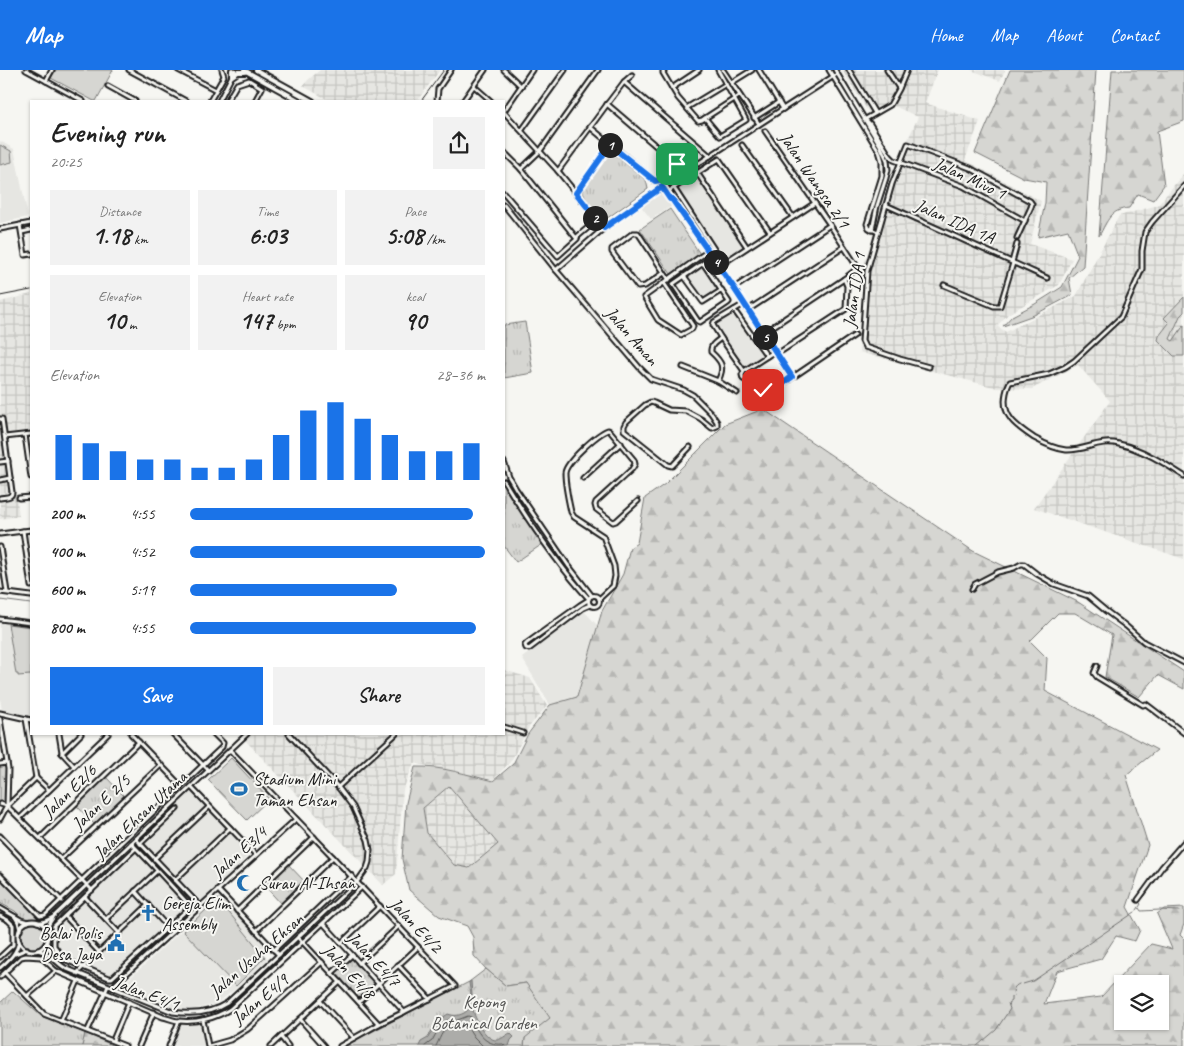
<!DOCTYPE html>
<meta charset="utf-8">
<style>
:root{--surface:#fff;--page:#f2f2f2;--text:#222;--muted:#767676;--accent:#1a73e8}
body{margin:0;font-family:Caveat,sans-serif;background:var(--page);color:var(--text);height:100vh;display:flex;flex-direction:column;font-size:19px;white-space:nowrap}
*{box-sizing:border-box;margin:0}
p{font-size:16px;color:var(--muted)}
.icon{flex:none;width:28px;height:28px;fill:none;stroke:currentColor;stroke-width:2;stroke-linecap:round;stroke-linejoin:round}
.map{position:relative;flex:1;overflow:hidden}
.panel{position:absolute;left:30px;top:30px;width:475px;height:635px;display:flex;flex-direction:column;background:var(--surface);border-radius:0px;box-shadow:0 1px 4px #0004}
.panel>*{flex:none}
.controls{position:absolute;left:1114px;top:905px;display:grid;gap:10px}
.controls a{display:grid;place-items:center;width:55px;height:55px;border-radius:0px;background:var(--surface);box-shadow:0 1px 4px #0004;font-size:25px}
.pin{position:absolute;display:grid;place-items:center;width:42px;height:42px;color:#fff;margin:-21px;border-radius:10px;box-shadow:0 2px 8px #0006}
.km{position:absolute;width:25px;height:25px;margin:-12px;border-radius:50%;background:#222;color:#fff;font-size:14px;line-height:25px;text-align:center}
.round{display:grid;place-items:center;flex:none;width:52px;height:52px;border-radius:0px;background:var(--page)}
.overview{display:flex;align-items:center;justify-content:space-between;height:85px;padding:0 20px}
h1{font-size:28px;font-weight:800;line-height:38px}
.figures{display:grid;grid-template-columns:repeat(3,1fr);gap:8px;height:85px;padding:5px 20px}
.figures div{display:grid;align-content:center;border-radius:0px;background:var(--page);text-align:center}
.figures b{font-size:25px;font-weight:800}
.figures small{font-size:14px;font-weight:400}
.figures p{font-size:14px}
.chart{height:140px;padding:10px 20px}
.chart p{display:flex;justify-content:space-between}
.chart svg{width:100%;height:90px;margin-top:5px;stroke:var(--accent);stroke-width:6}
.cta{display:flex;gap:10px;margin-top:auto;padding:10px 20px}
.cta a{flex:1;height:58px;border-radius:0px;background:var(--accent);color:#fff;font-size:20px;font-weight:800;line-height:58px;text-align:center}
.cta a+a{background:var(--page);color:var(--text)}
ul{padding:0 20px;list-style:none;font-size:16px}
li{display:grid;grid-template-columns:80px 60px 1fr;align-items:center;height:38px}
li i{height:12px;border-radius:6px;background:var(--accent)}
header{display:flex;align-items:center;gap:30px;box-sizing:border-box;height:70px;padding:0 25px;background:var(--accent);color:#fff}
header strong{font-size:24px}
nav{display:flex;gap:28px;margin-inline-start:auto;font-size:18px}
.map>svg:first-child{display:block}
.built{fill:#e6e6e2}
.industrial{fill:url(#industrial-grid)}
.grass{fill:#d6d6d2;stroke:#797977}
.forest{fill:url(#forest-firs);stroke:#797977;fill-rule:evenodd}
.cemetery{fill:url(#cemetery-stones);stroke:#797977}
.park{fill:url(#park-tufts);stroke:#797977}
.water{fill:#acaca9;stroke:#727271}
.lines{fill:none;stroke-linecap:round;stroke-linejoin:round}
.shore{stroke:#565654;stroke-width:1}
.stream{stroke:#727271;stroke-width:1}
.minor-casing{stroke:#1c1c1c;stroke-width:7}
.major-casing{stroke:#1c1c1c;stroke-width:8}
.minor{stroke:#f6f6f2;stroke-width:3}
.major{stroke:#f6f6f2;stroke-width:4}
.rail{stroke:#1c1c1c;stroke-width:1}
.route-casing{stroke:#fff;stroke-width:10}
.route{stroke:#1a73e8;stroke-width:6}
.labels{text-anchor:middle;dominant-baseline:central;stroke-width:4;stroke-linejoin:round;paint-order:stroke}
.street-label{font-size:18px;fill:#1c1c1c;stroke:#f6f6f2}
.poi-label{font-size:18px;fill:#1c1c1c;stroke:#f6f6f2;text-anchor:start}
.park-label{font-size:18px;fill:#545453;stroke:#f6f6f2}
</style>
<header>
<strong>Map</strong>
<nav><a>Home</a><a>Map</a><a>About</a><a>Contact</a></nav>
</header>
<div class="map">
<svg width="1184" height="976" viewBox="0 0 1184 976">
<defs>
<pattern id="industrial-grid" width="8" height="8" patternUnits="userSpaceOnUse" patternTransform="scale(1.25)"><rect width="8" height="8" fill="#e6e6e2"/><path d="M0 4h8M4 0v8" fill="none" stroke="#c5c5c1"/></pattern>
<pattern id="forest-firs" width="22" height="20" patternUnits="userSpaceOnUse" patternTransform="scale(1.25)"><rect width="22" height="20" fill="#d6d6d2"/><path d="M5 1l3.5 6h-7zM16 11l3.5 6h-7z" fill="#b7b7b4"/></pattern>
<pattern id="cemetery-stones" width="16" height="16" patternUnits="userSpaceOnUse" patternTransform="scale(1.25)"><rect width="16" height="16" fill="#d6d6d2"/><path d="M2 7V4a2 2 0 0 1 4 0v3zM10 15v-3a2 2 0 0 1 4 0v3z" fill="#b7b7b4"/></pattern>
<pattern id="park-tufts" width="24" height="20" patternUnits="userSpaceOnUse" patternTransform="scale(1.25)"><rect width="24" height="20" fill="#d6d6d2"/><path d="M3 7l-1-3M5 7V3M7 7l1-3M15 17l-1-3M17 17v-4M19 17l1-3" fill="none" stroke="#b7b7b4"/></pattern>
</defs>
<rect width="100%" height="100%" fill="#f6f6f2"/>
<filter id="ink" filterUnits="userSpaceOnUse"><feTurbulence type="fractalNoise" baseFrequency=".02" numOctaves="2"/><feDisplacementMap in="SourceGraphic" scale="10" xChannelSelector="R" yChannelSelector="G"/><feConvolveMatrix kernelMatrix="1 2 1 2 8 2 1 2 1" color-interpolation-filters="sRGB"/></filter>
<g filter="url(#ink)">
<g class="built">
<polygon points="0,71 14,79 28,147 0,153"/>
<polygon points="694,100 744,177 723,191 683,129 651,149 640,135"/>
<polygon points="703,195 720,220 704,231 686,206"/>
<polygon points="734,241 766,286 744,299 714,256 715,254"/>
<polygon points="584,541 598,556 577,627 550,635 522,588"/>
<polygon points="0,552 31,555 31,648 2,640 0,629"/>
<polygon points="195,717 235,758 230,763 250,784 201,831 140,768"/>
<polygon points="137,775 193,835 193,839 111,913 62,892 51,879 52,855"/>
<polygon points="218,827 222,827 270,878 264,884 268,889 234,920 216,934 196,939 184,939 169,937 120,917"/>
<polygon points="198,953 201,955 206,976 172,976 181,954"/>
</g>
<g class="industrial">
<polygon points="320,0 440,0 417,31 330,31 303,16 308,10"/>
<polygon points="842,0 938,0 925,33 980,51 965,90 1041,131 1030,174 1072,189 1059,215 1008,244 997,256 1006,262 1076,226 1119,146 1158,135 1184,103 1184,489 1034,438 1110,331 1078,295 1032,319 997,318 859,282 865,192 888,114 918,47 892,35 871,46"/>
<polygon points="971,0 1005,0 1000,11"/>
<polygon points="31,224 31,360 8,364 19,446 0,449 0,232"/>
<polygon points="504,600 530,608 547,636 529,657 511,691 493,710 414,693 403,720 396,804 383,815 245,670 251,664 504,664"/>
<polygon points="449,716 498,774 469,798 454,795 427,763 423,738"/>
</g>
<g class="grass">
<polygon points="56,0 113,0 96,31 94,31 51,8"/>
<polygon points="0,75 11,81 12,92 0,95"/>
<polygon points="8,554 31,557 31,606 30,605 18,606 18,604 16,604"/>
<polygon points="231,688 269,729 247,750 208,710"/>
<polygon points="218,829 265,887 236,916 183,861"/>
<circle cx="33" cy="866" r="12"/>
</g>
<g class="forest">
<polygon points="1010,0 1096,0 1083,196 1069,208 1072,225 1034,245 1003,256 1012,246 1035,234 1062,217 1078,186 1068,160 1038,167 1045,133 1046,112 1024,108 975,83"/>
<path d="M1112,0H1184V51L1157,61L1164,115L1153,130L1138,124L1129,138C1110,140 1108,150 1099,166Z"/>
<polygon points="1184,227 1184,242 1180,246 1170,269 1173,271 1184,255 1184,286 1174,286 1158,270 1159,266 1169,253 1164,248"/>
<path d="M763,339L973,481L1078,532L1184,602V619L1158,605L1139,627L1105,607L1112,565L1075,543H1058L1030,571L1047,588L1045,621L1157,680L1126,705L1148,775L1127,837L1140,860L1135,871L1116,866L1101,889L1057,901L1044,934L1101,927L1151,874L1172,879L1157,844L1164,839L1184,838V854L1180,865L1184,869V976H524L525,968L526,913L506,916L486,899L474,886L473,867L467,856L439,846L409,820L402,789L406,733L415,697C442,696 468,705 493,711L513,694L528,664L550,635L577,627L602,541L623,504L630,478L637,473L645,428L665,414L725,354ZM449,716L498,774L469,798L454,795L427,763L423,738ZM1122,914H1160V951H1122Z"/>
</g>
<polygon class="cemetery" points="85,963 114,976 82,976"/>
<g class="park">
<path d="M614,84L646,110L648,119L606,149C595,146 585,131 582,119L607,85Z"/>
<polygon points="670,139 700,184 671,204 640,159"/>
<polygon points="525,252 533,303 504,308 504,255"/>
<polygon points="504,411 544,473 516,492 504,476"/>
<polygon points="6,695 6,735 0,734 0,696"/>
<polygon points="105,706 126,728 96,756 75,734"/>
<polygon points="287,793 306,813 282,835 264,815"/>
<polygon points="0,807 40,849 22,848 15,841 0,833"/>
<polygon points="352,885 378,914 359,932 331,903"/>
<polygon points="486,899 506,916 526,913 550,948 525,968 524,976 344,976 469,912"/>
<polygon points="13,921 41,946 85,963 82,976 0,976 0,933"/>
</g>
<path class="water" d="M471,911C472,920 472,930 473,939C474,948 486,970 496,970C501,970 506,965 510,963L514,967L511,970L509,976H419L421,972L428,968L436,952L448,944C454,946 458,946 464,943C475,937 470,922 469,912Z"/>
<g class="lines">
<g class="shore">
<path d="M425,976L432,971L440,956L448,950L455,951L468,946L471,947C477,962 484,976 503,974L505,976"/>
<path d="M436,976C439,971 442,960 448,957C451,956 461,956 465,955L467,956L474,967L483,976"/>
</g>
<g class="stream">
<polyline points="0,530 31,534"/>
<polyline points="1166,798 1184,776"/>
<polyline points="1139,838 1141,841 1160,840 1179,841"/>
<polyline points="1137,840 1141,834 1139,832 1145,826 1159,805"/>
<polyline points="1023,914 1033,911 1135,842"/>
<path d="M977,976L996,960L1010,939L1008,933L1011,931V927L1014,926C1012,920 1014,916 1019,914"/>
</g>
<g class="minor-casing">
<g id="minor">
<polyline points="26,0 83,31"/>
<polyline points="129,0 186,31"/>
<polyline points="178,0 216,20"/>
<polyline points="504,0 521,16"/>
<polyline points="665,0 663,1 663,3 678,28 698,51 702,50 739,26"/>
<polyline points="723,0 759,54"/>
<polyline points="759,0 783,39"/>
<polyline points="829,0 872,70 879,81 882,91 882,106 867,154 869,158 878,162"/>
<polyline points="835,0 880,75 887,90 888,100 886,108 877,136 872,160"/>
<polyline points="849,0 875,43"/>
<polyline points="887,0 899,18"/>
<polyline points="46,11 52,0"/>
<polyline points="624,12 710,86"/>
<polyline points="731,13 752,0"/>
<polyline points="108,16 135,31"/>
<polyline points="474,16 491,31"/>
<polyline points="672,18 699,0"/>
<polyline points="210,31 224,6 222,0"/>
<polyline points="219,31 235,0"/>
<polyline points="227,31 237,14 249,10 262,18 255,31"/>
<polyline points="437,31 438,19 451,0"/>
<polyline points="463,31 485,0"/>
<polyline points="688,37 726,14"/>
<polyline points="504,41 532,0"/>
<polyline points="504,42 558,101 604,158"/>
<polyline points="705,48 720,66 746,50 718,0"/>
<polyline points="754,48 779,32"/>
<polyline points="865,49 870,54 890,86 894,90 963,116 1025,151"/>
<polyline points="864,50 890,35 899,19 907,0"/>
<polyline points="590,57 655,111 660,110 677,99 678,96 677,94 607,34"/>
<polyline points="522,60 565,0"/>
<polyline points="742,75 793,147"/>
<polyline points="504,82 521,99 577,169 558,186 504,123"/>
<polyline points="521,99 540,81 598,0"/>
<polyline points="558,101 608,33 624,12 632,5"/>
<polyline points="698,104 747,177"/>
<polyline points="665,115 673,127 672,129 734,218 792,307"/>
<path d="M1184,116L1152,152L1145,162L1142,181V199L1121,247L1074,291L1065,297L1049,304L1010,312C1008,315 1007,319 1006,323C1001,346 1016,356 1034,368C1043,373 1055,379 1066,380C1086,381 1098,369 1119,374C1142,379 1164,393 1184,406"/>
<polyline points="662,117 670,129 672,129"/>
<polyline points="674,118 723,193"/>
<polyline points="669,121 719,89 770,162"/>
<polyline points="576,123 610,75"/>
<polyline points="504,135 556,200 581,229 639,297 651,309 684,320 693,325 711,343 717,352 717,356 712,358 701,349 686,341 669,340 654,333 651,332 645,335 626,352 624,356 624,360 668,395 672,396 674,394 690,377"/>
<polyline points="886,135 1047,208"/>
<polyline points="20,155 25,185 31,184"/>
<polyline points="0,159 31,153"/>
<polyline points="22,162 31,160"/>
<polyline points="577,167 597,150"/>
<polyline points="1012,192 1017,174"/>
<polyline points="703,193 729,232 728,233 700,252 698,251 673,214 712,187"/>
<polyline points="719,196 815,133"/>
<polyline points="556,200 604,158 665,115 837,4"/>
<polyline points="664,203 645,216 638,217 612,182 612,179 633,163 638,163 669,210"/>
<polyline points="684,206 703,232 722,220"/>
<polyline points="664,213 693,256 692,259 681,265 658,250 644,227 708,181"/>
<polyline points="944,215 994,236 1000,236 1013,193"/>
<polyline points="734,218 830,155"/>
<polyline points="744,234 714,252 713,255 721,268 744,301"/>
<polyline points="734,240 767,286"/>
<polyline points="748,240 844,177"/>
<polyline points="763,263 844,209 858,198 830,155 765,61"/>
<polyline points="777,284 846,239 847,216 844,209"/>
<polyline points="683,297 718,311 737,323"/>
<polyline points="929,297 900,289 865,277 862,271 867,201 892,114 908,74 970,98 1030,131 1032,134 1031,137 1017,168"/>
<polyline points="744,301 742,305 743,309 765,321 771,322 855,265"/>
<polyline points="744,301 775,281"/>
<path d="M718,311C725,297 722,292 711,282C710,275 716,272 721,268"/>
<path d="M0,349H2L12,422C12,428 5,427 0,428"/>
<polyline points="25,365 31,407"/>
<polyline points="5,367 31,364"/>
<polyline points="0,392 8,391"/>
<polyline points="504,392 509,407 516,419 568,495 592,526"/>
<polyline points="583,408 621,373"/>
<polyline points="0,410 10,408"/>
<path d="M504,411C529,452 556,493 589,529"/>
<polyline points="19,428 31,427"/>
<polyline points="23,461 31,516"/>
<polyline points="0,464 31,460"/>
<polyline points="0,477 7,522"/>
<polyline points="972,519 975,514 998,502 1014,498 1021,494 1024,494 1037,504 1054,514 1088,526 1106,541 1126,556 1144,572 1184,593"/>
<polyline points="0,522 31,526"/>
<circle cx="594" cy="531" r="5.5"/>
<path d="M599,529L613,516L615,506L614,496L603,466L574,447L571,442C569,433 565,411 565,403C566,392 597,364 608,360L610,361L634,390L635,394L632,399L596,432L595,435L596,439L613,452L616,451L638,431"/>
<polyline points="588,530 580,535 527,573 525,575 526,578 529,579 583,538 590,535"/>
<polyline points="0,549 31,553"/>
<polyline points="1097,596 1094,603 1097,607 1143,635 1146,634 1184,663"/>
<polyline points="0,643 31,650"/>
<polyline points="0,649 8,699 7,736"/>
<polyline points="26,649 36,708"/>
<polyline points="504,657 523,663"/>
<polyline points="59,664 62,682"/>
<polyline points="131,664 181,716"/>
<polyline points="173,664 208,700"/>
<polyline points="230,680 333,787 455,916 404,942 379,954 340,976"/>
<polyline points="62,683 81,664"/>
<polyline points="62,683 74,696"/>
<polyline points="0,694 7,693"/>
<polyline points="36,708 49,720"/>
<polyline points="191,717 256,785"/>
<polyline points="338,717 396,664"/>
<polyline points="0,734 7,736"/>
<polyline points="7,736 92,820"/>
<polyline points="20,748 108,664"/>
<polyline points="0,749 7,736 36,708"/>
<polyline points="0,766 62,831"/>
<polyline points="40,768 139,672"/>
<polyline points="136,769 200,836"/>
<path d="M131,773C151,793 170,814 189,835V838L112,908H109L64,889L54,876V856L136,778"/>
<polyline points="140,774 177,739"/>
<polyline points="61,789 161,695"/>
<polyline points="154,789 209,737"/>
<polyline points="0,805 40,846 45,845 222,677 223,673 214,664"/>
<polyline points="175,810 230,758"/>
<polyline points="218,820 279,885"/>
<polyline points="135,821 172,862"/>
<polyline points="85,827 119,863"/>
<polyline points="1138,830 1162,797 1184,772"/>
<polyline points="0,838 21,850 28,852"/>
<polyline points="237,841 314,767"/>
<polyline points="0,846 8,850 13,855 13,875 0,887"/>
<polyline points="65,846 99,882"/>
<polyline points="15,847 18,852 20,860"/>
<polyline points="106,849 157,801"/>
<circle cx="33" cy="866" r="15"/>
<path d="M37,852C43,853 48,850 53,847L247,664"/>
<polyline points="324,854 404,942"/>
<polyline points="48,860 49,854 53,848"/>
<polyline points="256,861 333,787"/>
<polyline points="298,867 379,954"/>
<polyline points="47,873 52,885"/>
<polyline points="341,873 380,836"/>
<path d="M38,880C52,884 54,891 65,898L173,942C192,945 210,944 227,933L357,812L367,798L369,792L370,780L368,770L353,737L338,717L289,664"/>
<polyline points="274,880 352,806"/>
<polyline points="15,884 27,879"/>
<polyline points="359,893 399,856"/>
<polyline points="398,895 430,929"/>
<path d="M0,898C9,890 17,883 19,871"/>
<polyline points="5,903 44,944 125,976"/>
<polyline points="77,903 148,835"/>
<polyline points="332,903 352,885"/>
<path d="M0,907L21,887L26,886L41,887L56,901L163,947C168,948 174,951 179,951C197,953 216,948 230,939L362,817"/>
<polyline points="112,917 296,749"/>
<polyline points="27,926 56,901"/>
<polyline points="320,931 354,968"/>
<polyline points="359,932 418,877"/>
<polyline points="300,949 324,976"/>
<polyline points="203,950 208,976"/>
<polyline points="61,951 78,911"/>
<polyline points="88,960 108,916"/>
<polyline points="281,967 288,976"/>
<polyline points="113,970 129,932"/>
<polyline points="139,976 154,942"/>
<polyline points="169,976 179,951"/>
<polyline points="209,976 230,970 248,959 322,892"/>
<polyline points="271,976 340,912"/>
</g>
</g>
<g class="major-casing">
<g id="major">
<polyline points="232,0 232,6 238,2 245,2"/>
<polyline points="244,0 300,31"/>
<polyline points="256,0 312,31"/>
</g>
</g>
<use href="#minor" class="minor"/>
<use href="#major" class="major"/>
<g class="rail">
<polyline points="421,31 444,0"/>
<polyline points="0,226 31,220"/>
</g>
</g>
</g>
<g class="lines" filter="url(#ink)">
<g class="route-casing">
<polyline id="route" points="677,94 678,96 677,98 660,110 655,111 610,75 576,123 604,158 662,117 670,129 672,129 734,218 792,307 771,322 763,320"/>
</g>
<use href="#route" class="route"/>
</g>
<defs>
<g id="stadium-bare" transform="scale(1.35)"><path d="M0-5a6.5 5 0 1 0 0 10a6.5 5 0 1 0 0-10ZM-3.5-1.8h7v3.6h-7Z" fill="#1f6fb2" stroke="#f6f6f2" stroke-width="2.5" paint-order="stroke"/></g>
<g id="mosque-bare" transform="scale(1.35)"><path d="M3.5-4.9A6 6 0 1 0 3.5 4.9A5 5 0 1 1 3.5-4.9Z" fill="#1f6fb2" stroke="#f6f6f2" stroke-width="2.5" paint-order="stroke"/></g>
<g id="church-bare" transform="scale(1.35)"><path d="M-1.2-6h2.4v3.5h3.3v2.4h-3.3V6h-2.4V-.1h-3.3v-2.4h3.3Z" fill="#1f6fb2" stroke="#f6f6f2" stroke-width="2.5" paint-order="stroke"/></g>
<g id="civic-bare" transform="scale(1.35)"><path d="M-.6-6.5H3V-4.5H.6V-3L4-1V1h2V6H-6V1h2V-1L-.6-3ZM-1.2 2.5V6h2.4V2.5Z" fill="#1f6fb2" stroke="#f6f6f2" stroke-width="2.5" paint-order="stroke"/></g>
</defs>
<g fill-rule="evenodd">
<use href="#stadium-bare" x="239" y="719"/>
<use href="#mosque-bare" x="245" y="813"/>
<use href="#church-bare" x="148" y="843"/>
<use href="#civic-bare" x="116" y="873"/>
</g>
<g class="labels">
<g class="street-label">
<text transform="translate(970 108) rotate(25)">Jalan Mivo 1</text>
<text transform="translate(815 110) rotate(56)">Jalan Wangsa 2/1</text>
<text transform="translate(955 151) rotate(24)">Jalan IDA 1A</text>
<text transform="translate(854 220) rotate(-82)">Jalan IDA 1</text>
<text transform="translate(632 266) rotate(49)">Jalan Aman</text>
<text transform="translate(69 721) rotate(-44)">Jalan E2/6</text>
<text transform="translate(101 732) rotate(-43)">Jalan E 2/5</text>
<text transform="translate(140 745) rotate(-43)">Jalan Ehsan Utama</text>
<text transform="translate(239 782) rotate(-42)">Jalan E3/4</text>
<text transform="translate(416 855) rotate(47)">Jalan E4/2</text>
<text transform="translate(256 885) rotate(-41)">Jalan Usaha Ehsan</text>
<text transform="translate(374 889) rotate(47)">Jalan E4/7</text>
<text transform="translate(349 901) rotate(47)">Jalan E4/8</text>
<text transform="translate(147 923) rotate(21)">Jalan E4/1</text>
<text transform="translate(260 929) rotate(-40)">Jalan E4/9</text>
</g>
<g class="poi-label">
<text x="253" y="709">Stadium Mini<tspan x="253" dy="21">Taman Ehsan</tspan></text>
<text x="259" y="813">Surau Al-Ihsan</text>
<text x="162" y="833">Gereja Elim<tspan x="162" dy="21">Assembly</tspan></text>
<text x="102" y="863" text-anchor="end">Balai Polis<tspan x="102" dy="21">Desa Jaya</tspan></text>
</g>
<g class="park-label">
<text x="484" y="932">Kepong<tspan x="484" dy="21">Botanical Garden</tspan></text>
</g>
</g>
</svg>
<div class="controls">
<a><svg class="icon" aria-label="layers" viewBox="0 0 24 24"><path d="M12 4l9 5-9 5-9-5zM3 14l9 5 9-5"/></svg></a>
</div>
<div class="pin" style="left:677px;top:94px;background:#1e9e55"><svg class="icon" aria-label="arrive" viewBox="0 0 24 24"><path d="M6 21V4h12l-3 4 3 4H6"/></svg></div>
<div class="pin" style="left:763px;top:320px;background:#d93025"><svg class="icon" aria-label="check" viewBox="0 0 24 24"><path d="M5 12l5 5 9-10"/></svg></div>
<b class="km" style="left:610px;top:75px">1</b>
<b class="km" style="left:595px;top:148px">2</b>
<b class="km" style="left:716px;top:192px">4</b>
<b class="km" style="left:765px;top:267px">5</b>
<section class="panel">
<div class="overview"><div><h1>Evening run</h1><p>20:25</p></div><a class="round"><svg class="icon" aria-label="share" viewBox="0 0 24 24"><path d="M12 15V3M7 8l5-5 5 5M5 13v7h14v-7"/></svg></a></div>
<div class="figures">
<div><p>Distance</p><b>1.18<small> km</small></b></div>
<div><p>Time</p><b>6:03</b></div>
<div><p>Pace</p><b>5:08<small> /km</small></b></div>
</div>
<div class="figures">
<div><p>Elevation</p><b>10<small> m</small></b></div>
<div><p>Heart rate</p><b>147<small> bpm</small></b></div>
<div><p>kcal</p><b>90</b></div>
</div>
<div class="chart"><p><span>Elevation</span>28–36 m</p>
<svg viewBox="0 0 160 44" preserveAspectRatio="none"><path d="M5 44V22M15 44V26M25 44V30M35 44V34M45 44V34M55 44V38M65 44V38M75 44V34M85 44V22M95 44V10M105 44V6M115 44V14M125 44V22M135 44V30M145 44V30M155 44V26"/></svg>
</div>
<ul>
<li><b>200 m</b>4:55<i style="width:96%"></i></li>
<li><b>400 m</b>4:52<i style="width:100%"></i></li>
<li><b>600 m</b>5:19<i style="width:70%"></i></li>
<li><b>800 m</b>4:55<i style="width:97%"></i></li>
</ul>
<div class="cta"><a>Save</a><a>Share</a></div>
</section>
</div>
